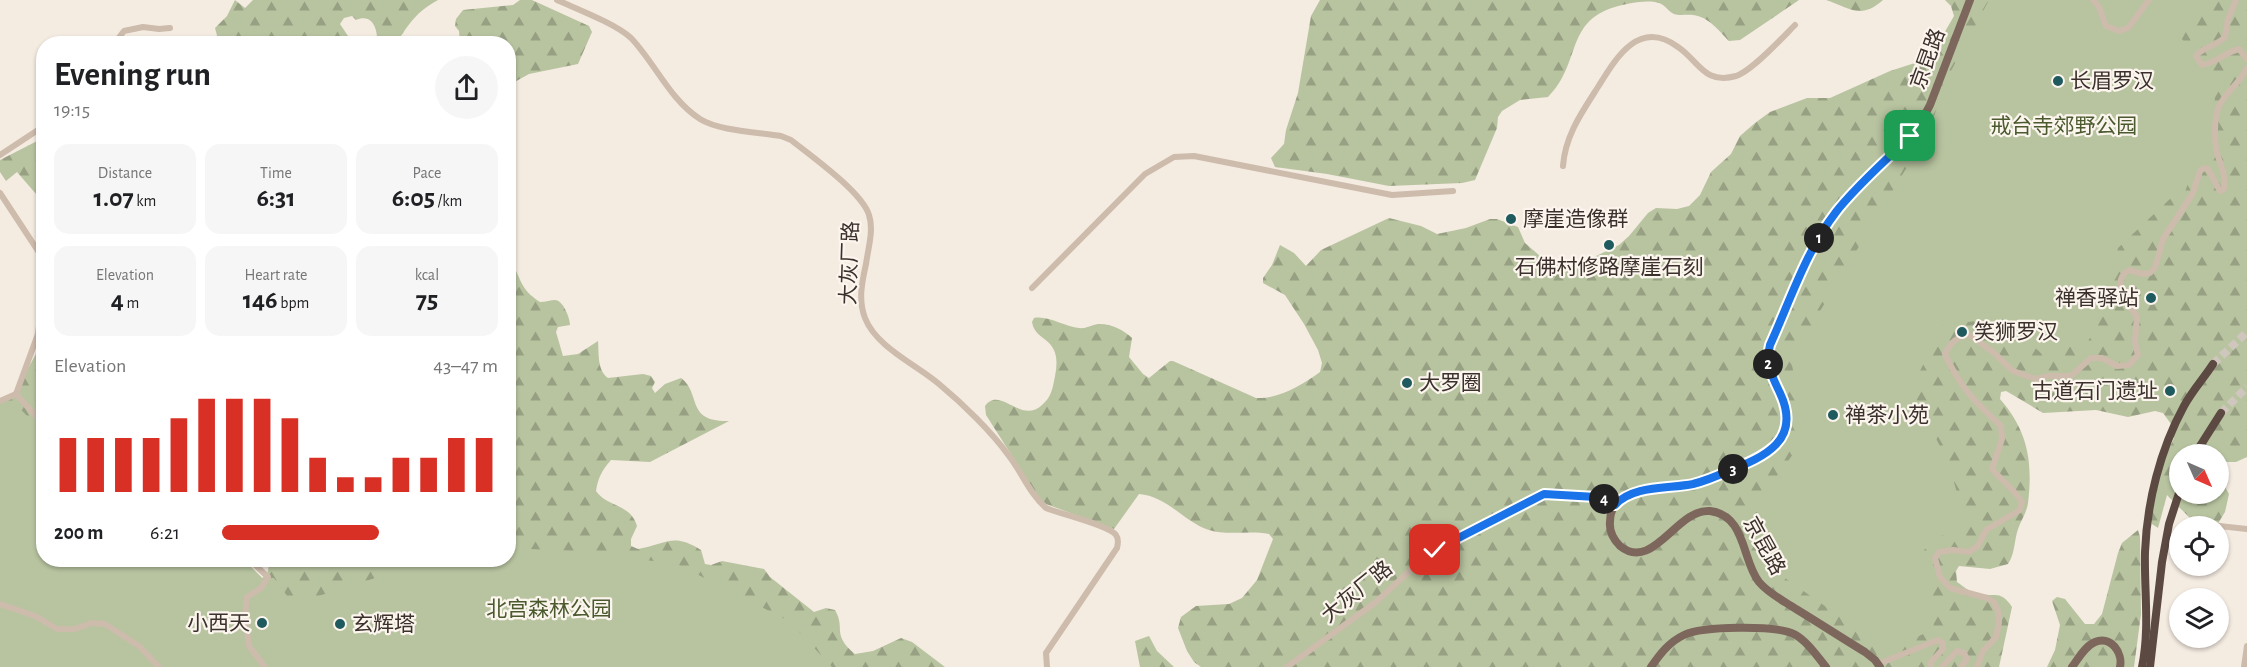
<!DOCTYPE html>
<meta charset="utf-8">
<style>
:root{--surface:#fff;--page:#f6f6f6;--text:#202124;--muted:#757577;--accent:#d93025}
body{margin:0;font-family:"Alegreya Sans","Noto Sans SC",sans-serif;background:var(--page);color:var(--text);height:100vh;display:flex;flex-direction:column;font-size:22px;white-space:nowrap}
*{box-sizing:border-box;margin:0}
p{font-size:20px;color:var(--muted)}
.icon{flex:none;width:33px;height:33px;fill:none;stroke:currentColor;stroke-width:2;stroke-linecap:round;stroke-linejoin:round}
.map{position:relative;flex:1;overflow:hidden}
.details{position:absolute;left:36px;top:36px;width:480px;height:531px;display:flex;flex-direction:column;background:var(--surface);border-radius:24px;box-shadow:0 2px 4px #0004}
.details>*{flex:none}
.needle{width:39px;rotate:135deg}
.tools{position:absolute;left:2169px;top:444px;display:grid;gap:12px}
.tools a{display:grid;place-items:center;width:60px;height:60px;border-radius:50%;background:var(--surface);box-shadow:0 2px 4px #0004;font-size:30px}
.pin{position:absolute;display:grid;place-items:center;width:51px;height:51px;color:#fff;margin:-26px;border-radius:12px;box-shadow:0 3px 9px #0006}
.km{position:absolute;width:30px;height:30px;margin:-15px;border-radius:50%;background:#222;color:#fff;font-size:16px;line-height:30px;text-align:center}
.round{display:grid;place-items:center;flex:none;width:63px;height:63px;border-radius:32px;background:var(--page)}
.head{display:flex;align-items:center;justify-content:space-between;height:102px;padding:0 18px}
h1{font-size:33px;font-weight:700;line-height:45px}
.metrics{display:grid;grid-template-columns:repeat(3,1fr);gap:9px;height:102px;padding:6px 18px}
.metrics div{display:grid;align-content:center;border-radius:15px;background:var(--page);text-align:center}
.metrics b{font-size:26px;font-weight:700}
.metrics small{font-size:16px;font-weight:400}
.metrics p{font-size:16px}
.chart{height:168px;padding:12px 18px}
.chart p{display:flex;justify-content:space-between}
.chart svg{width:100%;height:108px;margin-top:6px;stroke:var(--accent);stroke-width:6}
ul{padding:0 18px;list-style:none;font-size:20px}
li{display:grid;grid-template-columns:96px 72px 1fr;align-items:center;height:45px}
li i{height:15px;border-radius:8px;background:var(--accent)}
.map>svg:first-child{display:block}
.forest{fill:url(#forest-firs)}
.green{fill:#b8c4a0}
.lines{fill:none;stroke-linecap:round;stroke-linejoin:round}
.highway-tunnel{stroke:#cfc6bd;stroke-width:8;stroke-dasharray:8 4;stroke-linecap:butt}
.minor{stroke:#cdbbac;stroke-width:6}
.major{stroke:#7d675c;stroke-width:8}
.highway{stroke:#5c4a42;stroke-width:8}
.route-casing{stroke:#fff;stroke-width:12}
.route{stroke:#1a73e8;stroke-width:8}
.poi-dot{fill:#1f5a5e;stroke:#fbf5ee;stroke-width:2}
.labels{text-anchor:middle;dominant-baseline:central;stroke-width:4.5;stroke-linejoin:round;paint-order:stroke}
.street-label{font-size:21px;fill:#3b302b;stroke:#fbf5ee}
.poi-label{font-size:21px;fill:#3b302b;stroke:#fbf5ee;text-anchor:start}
.park-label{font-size:21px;fill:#4a5a2e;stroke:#fbf5ee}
</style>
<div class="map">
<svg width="2247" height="667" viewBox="0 0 2247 667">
<defs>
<pattern id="forest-firs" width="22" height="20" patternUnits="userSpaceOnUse" patternTransform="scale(1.5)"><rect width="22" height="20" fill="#b8c4a0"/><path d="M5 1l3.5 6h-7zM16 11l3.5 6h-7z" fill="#97a083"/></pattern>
</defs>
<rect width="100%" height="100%" fill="#f4ebe1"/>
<g class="forest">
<path d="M235,0L245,8L253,0H438C416,12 410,23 396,43H377C378,30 373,13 356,20L352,16L344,18L340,24L350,39V43H219L215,28L227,16Z"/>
<polygon points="520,0 532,0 589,26 592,32 578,64 529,74 509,85 508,44 460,43 459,31 455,26 456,19 463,10 513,5"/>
<path d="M1320,0H1799L1740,40L1729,41C1718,30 1709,17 1693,15C1687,14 1680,16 1674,14C1669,12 1665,5 1659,3C1649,0 1637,2 1627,4C1562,16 1584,61 1548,97L1520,100L1502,111L1498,117L1497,128L1475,180L1462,183L1389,186L1327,174L1275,167L1271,158L1284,144L1286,130L1298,93L1311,16Z"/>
<path d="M1826,0H1883C1861,20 1850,8 1826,0Z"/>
<path d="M1945,0H2247V457L2236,462H2219L2218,454H2180V494H2218L2219,476L2229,494L2225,512L2217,525L2198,526L2167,495L2158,528L2152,524C2151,495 2162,464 2174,438L2171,424L2163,413L2155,411L2128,417L2096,410L2043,413L2013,395L2006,391L2001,392L2000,399C2028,431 2033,462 2028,503C2027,512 2021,520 2018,529C2014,541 2015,554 2008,564L1990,569L1959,566L1956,571L1957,582C1964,587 1970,592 1978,594C1995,597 2001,590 2012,607L1999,667H1201L1194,662L1187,651L1178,628L1181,617L1196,606L1229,604L1242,598L1257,580L1273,539L1269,534C1249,530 1228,536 1209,530C1184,522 1167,496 1139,494L1114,529L1046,504L1040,500L986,415L985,406C1000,385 1021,425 1042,405C1048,400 1051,394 1053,386C1056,371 1061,354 1048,342C1040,335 1034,333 1032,322L1034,318C1047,315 1066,327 1079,328C1086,329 1091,325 1098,324C1110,323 1124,330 1132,338L1129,357L1143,374L1149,378L1170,361H1173L1256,398C1279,399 1302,385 1320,372L1322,363L1318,350L1304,324L1285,295L1263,283V278L1272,265L1280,245L1294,253L1306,266L1321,250L1389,218L1421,226L1437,234L1466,228L1490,219H1497L1518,227L1525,243L1540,256L1564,265L1592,258L1619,245L1629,236L1648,213L1656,208L1677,209L1689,206L1700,195L1711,172L1731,154L1740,136L1755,123L1770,112L1807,98H1830L1890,71L1921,61L1939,42L1954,16L1951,6Z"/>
<polygon points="43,138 43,186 36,194 17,172 6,181 0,172 0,160"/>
<path d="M509,259C522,277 518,288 540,302C546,302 551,300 555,300C563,300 570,318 570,325L558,327L556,332L563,356L578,354L598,341C599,354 597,370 608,378L643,374L651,376L655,382L652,388L655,393L665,384L681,378C702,394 685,422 729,421L650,462L611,460C602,470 598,478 596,491C607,507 631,504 637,526L631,539V546L638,549C666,544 673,532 701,550L705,564L711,565L722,561L764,569L770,577L814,612L826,608L835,610C846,629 831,634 855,654L873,651L901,638L912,642L945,667H0V402L15,392L37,352L43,332L44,560H244L262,578L267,575L270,560H508Z"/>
<polygon points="2138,530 2140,537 2141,614 2134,667 2047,667 2055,650 2060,625 2052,601 2057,597 2065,599 2085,624 2094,624 2102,614 2118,553 2122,543"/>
<polygon points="1149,636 1157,651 1174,667 1140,667 1135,641"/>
</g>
<g class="green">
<polygon points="1989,0 2203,0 2182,39 2216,91 2208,144 2204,155 2192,172 2185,192 2171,198 2118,248 2102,317 2087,343 2041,353 2001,318 1943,325 1911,389 1949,464 1964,518 1924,550 1934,629 1891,649 1852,625 1769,567 1757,503 1805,438 1791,359 1930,129 1945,82"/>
<polygon points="13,401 43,433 44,560 244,560 262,578 274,578 293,604 432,560 508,560 509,548 574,551 677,564 789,621 832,667 0,667 0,409"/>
</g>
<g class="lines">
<g class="highway-tunnel">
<polyline points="2213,364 2247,332"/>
<polyline points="2221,413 2247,387"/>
</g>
<g class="minor">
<path d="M557,0C577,9 616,24 631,38C655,63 670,100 700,119C719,131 758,132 781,136L791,140C810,155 862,192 869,215C874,230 868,249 866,264C862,282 858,300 865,318C876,347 917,365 939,384C962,403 992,432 1009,456C1022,473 1030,494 1046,508C1060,514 1109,525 1116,535C1119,539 1118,544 1117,548L1046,653L1047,667"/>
<polyline points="2093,0 2099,7 2106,26 2119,31 2128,28 2149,0"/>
<path d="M2236,0L2228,19L2225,37C2217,46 2202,47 2196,56L2202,65C2214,64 2226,52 2239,49L2247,59"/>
<polyline points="114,44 124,31 143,27 159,29 170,28"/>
<polyline points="0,155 44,126"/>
<path d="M1563,166C1565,136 1582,112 1598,87C1616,58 1639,18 1678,47C1699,61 1704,85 1736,76C1752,71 1782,38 1795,25"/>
<polyline points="0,193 44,260"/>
<polyline points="1032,288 1145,174 1174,157 1194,156 1392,195 1453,191"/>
<polyline points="16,394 38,334 44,287"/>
<polyline points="0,401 16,394 44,425"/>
<polyline points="2210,525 2247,529"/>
<polyline points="250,560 268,577 261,588 247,597 245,617 249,646 265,667"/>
<polyline points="0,604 35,616 57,629 75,629 91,623 105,624 139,646 159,667"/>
<polyline points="1878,664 1938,640 1943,643 1943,649 1931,662 1931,667"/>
<polyline points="1287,667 1376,602 1428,554 1509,511 1544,494 1596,497 1615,505"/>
<polyline points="1942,667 1957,651 1964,653 1967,659 1961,667"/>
<path d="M1977,667L1983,651L1996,637L1999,622L1998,611L1994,602L1987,598L1950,588L1940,577L1935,558L1939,552L1953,550L1969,552L1978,546L1986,530L2020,510L2022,502C2014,489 2002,481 1992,469L2002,439L2001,426C1974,401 1960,387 1945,354C1951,342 1956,338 1968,334L1993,352L2013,371L2036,379L2049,376H2071L2091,358H2102L2117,366L2129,365L2138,355L2135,342L2137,316C2127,305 2110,281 2129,270L2143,274L2150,273L2155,268L2163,239L2193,193L2200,171L2204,168L2208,169L2220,191L2224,189C2226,175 2221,166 2217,153C2214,140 2214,119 2219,106C2226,92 2240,83 2247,68"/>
<polyline points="2244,667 2247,646"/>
</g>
<g class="major">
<path d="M1651,667C1660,654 1669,642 1684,635C1702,626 1775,625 1794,634C1807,641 1817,656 1826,667"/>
<path d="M1880,667L1875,660L1865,652C1842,638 1819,623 1796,609C1784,601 1769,594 1759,582C1742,561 1746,515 1710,511C1677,508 1653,573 1620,546C1613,539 1609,532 1610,522C1610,513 1614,504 1621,498C1636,487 1673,488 1692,484C1713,480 1770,458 1780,440C1800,406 1760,380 1770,345C1790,301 1806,251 1836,213C1865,175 1909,149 1930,105L1970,0"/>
<path d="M2072,667C2078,659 2085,646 2095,642C2111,635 2123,653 2120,667"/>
</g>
<g class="highway">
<polyline points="2195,454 2221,413"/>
<path d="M2142,667C2150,629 2144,590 2145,552C2147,502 2160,450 2184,406C2192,391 2204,378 2213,364"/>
<polyline points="2150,667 2162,562 2169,524 2180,490"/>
</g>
</g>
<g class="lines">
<g class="route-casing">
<path id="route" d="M1435,550L1544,494L1596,497L1615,505C1633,485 1669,489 1693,484C1705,481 1717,476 1728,471C1765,457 1802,440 1780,393C1772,376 1765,364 1770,345C1790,301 1806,251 1836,212C1857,185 1886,161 1910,136"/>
</g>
<use href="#route" class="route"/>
</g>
<g class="poi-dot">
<circle cx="2058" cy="81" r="6"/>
<circle cx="1511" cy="219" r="6"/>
<circle cx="1609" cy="245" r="6"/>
<circle cx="2151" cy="298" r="6"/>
<circle cx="1962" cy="332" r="6"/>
<circle cx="1407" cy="383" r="6"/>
<circle cx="2170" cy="391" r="6"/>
<circle cx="1833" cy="415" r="6"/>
<circle cx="262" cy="623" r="6"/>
<circle cx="340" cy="624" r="6"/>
</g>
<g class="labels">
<g class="street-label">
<text transform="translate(1928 59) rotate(-70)">京昆路</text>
<text transform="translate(850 263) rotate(-88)">大灰厂路</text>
<text transform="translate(1764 546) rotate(61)">京昆路</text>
<text transform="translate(1357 592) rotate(-39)">大灰厂路</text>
</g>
<g class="poi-label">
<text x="2070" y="81">长眉罗汉</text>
<text x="1523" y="219">摩崖造像群</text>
<text x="1609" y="267" text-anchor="middle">石佛村修路摩崖石刻</text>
<text x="2139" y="298" text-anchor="end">禅香驿站</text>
<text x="1974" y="332">笑狮罗汉</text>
<text x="1419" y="383">大罗圈</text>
<text x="2158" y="391" text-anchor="end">古道石门遗址</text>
<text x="1845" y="415">禅茶小苑</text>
<text x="250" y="623" text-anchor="end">小西天</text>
<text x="352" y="624">玄辉塔</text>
</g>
<g class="park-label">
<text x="2064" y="126">戒台寺郊野公园</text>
<text x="549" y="609">北宫森林公园</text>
</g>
</g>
</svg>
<div class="tools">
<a><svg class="needle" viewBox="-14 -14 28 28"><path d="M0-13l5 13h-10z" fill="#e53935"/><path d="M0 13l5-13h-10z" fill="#757577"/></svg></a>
<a><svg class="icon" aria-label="locate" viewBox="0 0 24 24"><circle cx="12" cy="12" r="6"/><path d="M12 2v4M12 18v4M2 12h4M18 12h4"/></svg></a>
<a><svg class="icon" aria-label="layers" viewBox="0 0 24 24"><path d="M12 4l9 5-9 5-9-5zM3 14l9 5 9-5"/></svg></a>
</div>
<div class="pin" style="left:1910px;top:136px;background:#1e9e55"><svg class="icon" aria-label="arrive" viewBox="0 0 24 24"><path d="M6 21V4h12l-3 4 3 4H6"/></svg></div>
<div class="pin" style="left:1435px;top:550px;background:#d93025"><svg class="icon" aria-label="check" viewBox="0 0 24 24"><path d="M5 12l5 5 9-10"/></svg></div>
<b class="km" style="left:1819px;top:238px">1</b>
<b class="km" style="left:1768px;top:364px">2</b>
<b class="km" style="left:1733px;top:469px">3</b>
<b class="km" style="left:1604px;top:499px">4</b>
<section class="details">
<div class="head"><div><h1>Evening run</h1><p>19:15</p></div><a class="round"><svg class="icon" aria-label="share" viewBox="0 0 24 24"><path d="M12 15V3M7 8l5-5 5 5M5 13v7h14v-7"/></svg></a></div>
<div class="metrics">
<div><p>Distance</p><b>1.07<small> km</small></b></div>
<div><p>Time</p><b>6:31</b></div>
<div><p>Pace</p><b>6:05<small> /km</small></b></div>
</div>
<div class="metrics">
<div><p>Elevation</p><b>4<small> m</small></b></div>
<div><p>Heart rate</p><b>146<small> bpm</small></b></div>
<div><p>kcal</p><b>75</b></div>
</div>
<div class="chart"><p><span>Elevation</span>43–47 m</p>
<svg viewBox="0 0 160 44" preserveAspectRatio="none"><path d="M5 44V22M15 44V22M25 44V22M35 44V22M45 44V14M55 44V6M65 44V6M75 44V6M85 44V14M95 44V30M105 44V38M115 44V38M125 44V30M135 44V30M145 44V22M155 44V22"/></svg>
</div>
<ul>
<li><b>200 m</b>6:21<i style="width:57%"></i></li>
</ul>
</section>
</div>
